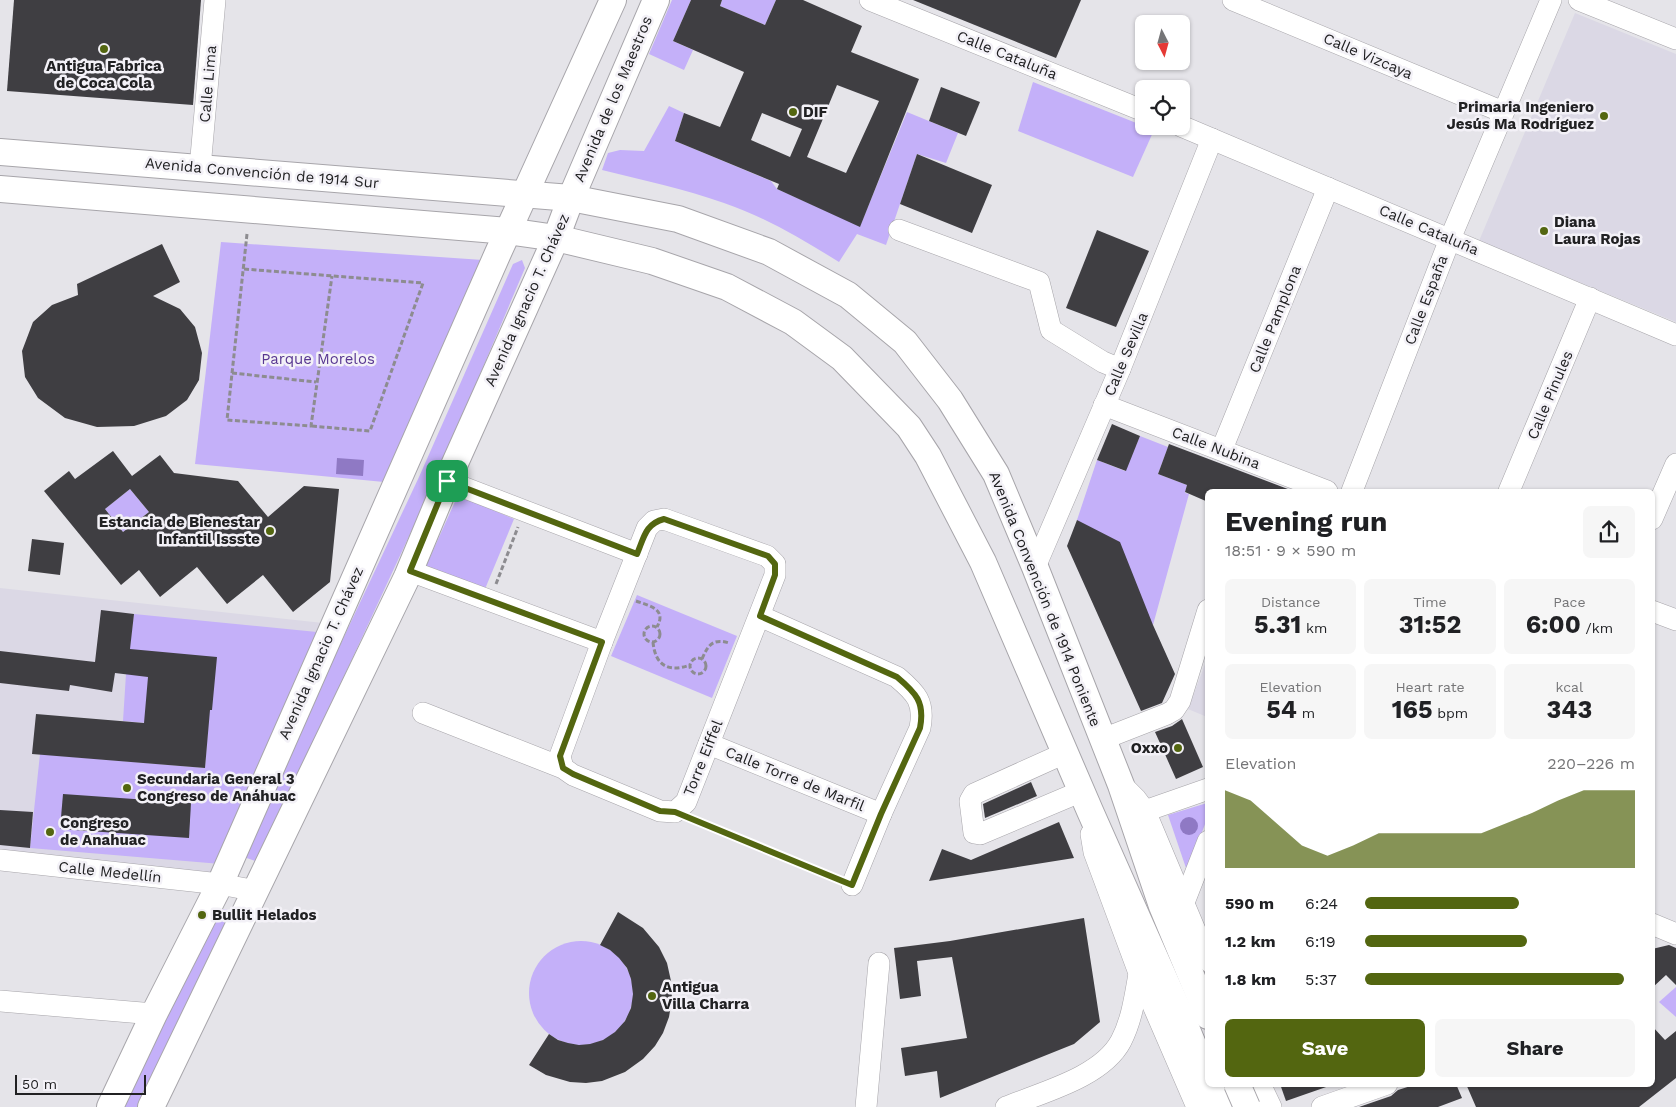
<!DOCTYPE html>
<meta charset="utf-8">
<style>
:root{--surface:#fff;--page:#f6f6f6;--text:#202124;--muted:#757577;--accent:#536610}
body{margin:0;font-family:"Work Sans",sans-serif;background:var(--page);color:var(--text);height:100vh;display:flex;flex-direction:column;font-size:19px;white-space:nowrap}
*{box-sizing:border-box;margin:0}
p{font-size:16px;color:var(--muted)}
.icon{flex:none;width:28px;height:28px;fill:none;stroke:currentColor;stroke-width:2;stroke-linecap:round;stroke-linejoin:round}
.map{position:relative;flex:1;overflow:hidden}
.drawer{position:absolute;left:1205px;top:489px;width:450px;height:598px;display:flex;flex-direction:column;background:var(--surface);border-radius:8px;box-shadow:0 1px 4px #0004}
.drawer>*{flex:none}
.needle{width:32px;rotate:174deg}
.fabs{position:absolute;left:1135px;top:15px;display:grid;gap:10px}
.fabs a{display:grid;place-items:center;width:55px;height:55px;border-radius:8px;background:var(--surface);box-shadow:0 1px 4px #0004;font-size:25px}
.scale{position:absolute;left:15px;bottom:12px;width:131px;box-sizing:border-box;padding-left:5px;border:2px solid #212123;border-top:0;font-size:14px;line-height:18px;white-space:nowrap;color:#212123;-webkit-text-stroke:4px #f3f1f7;paint-order:stroke}
.pin{position:absolute;display:grid;place-items:center;width:42px;height:42px;color:#fff;margin:-21px;border-radius:10px;box-shadow:0 2px 8px #0006}
.round{display:grid;place-items:center;flex:none;width:52px;height:52px;border-radius:8px;background:var(--page)}
.head{display:flex;align-items:center;justify-content:space-between;height:85px;padding:0 20px}
h1{font-size:28px;font-weight:700;line-height:38px}
.stats{display:grid;grid-template-columns:repeat(3,1fr);gap:8px;height:85px;padding:5px 20px}
.stats div{display:grid;align-content:center;border-radius:8px;background:var(--page);text-align:center}
.stats b{font-size:25px;font-weight:700}
.stats small{font-size:14px;font-weight:400}
.stats p{font-size:14px}
.chart{height:140px;padding:10px 20px}
.chart p{display:flex;justify-content:space-between}
.chart svg{width:100%;height:90px;margin-top:5px;fill:var(--accent);opacity:.7}
.primary-button{display:flex;gap:10px;margin-top:auto;padding:10px 20px}
.primary-button a{flex:1;height:58px;border-radius:8px;background:var(--accent);color:#fff;font-size:20px;font-weight:700;line-height:58px;text-align:center}
.primary-button a+a{background:var(--page);color:var(--text)}
ul{padding:0 20px;list-style:none;font-size:16px}
li{display:grid;grid-template-columns:80px 60px 1fr;align-items:center;height:38px}
li i{height:12px;border-radius:6px;background:var(--accent)}
.map>svg:first-child{display:block}
.built{fill:#dbd8e5}
.green{fill:#c4b0f9}
.water{fill:#8f79c4}
.building{fill:#3f3e42;fill-rule:evenodd}
.lines{fill:none;stroke-linecap:round;stroke-linejoin:round}
.minor-casing{stroke:#a7a5aa;stroke-width:22}
.major-casing{stroke:#a7a5aa;stroke-width:28}
.path{stroke:#8d8c90;stroke-width:3;stroke-dasharray:5 2.5;stroke-linecap:butt}
.minor{stroke:#fff;stroke-width:21}
.major{stroke:#fff;stroke-width:26}
.major-bridge-casing{stroke:#a7a5aa;stroke-width:28;stroke-linecap:butt}
.major-bridge{stroke:#fff;stroke-width:26}
.route-casing{stroke:#fff;stroke-width:10}
.route{stroke:#536610;stroke-width:6}
.poi-dot{fill:#536610;stroke:#f3f1f7;stroke-width:2}
.labels{text-anchor:middle;dominant-baseline:central;stroke-width:5;stroke-linejoin:round;paint-order:stroke}
.street-label{font-size:15px;fill:#212123;stroke:#f3f1f7}
.poi-label{font-size:15px;font-weight:bold;fill:#212123;stroke:#f3f1f7;text-anchor:start}
.park-label{font-size:15px;fill:#583791;stroke:#f3f1f7}
</style>
<div class="map">
<svg width="1676" height="1107" viewBox="0 0 1676 1107">
<rect width="100%" height="100%" fill="#e5e4e9"/>
<g class="built">
<polygon points="1575,13 1676,54 1676,322 1479,241"/>
<polygon points="0,588 323,623 220,873 0,852"/>
<polygon points="1207,659 1207,717 1188,709"/>
</g>
<g class="green">
<polygon points="672,0 691,0 673,41 693,50 684,70 649,54"/>
<polygon points="722,0 776,0 765,25 720,6"/>
<polygon points="1033,82 1154,130 1133,177 1018,131"/>
<path d="M669,106L684,113L675,141L771,181L777,189L860,226L907,112L958,133L946,163L917,154L886,245L857,234L839,262C802,239 765,217 724,203C684,189 643,180 602,170L608,153L620,150L644,151Z"/>
<polygon points="221,242 483,260 384,482 195,464"/>
<polygon points="522,260 525,268 436,478 258,862 241,856 419,477 513,264"/>
<polygon points="1140,436 1168,447 1158,474 1187,485 1185,493 1189,494 1153,625 1077,520 1097,460 1125,471"/>
<polygon points="130,489 149,512 123,532 105,509"/>
<polygon points="458,495 514,519 485,589 426,566"/>
<polygon points="637,595 737,636 712,698 611,656"/>
<polygon points="134,614 317,632 221,864 30,848 40,754 205,768 208,728 123,721 126,674"/>
<polygon points="1207,803 1207,819 1187,871 1168,815"/>
<polygon points="216,908 235,911 144,1107 122,1107"/>
<circle cx="581" cy="993" r="52"/>
<polygon points="1676,987 1676,1017 1659,1002"/>
</g>
<g class="water">
<polygon points="337,458 364,460 363,476 336,474"/>
<circle cx="1189" cy="826" r="9"/>
</g>
<g class="building">
<polygon points="14,0 201,0 193,105 7,91"/>
<path d="M691,0H722L720,6L765,25L776,0H803L862,26L851,52L919,79L860,227L777,189L779,184L675,141L684,113L720,127L744,72L673,41ZM837,85L879,101L846,173L807,157ZM762,113L802,129L790,157L751,140Z"/>
<polygon points="913,0 1081,0 1056,58"/>
<polygon points="941,87 980,102 966,136 929,121"/>
<polygon points="917,154 992,185 972,233 900,204"/>
<polygon points="1097,230 1149,251 1116,327 1066,308"/>
<polygon points="162,244 180,282 153,296 180,309 195,327 202,353 199,380 187,400 166,416 134,426 97,427 65,418 38,398 25,377 22,351 33,322 52,305 78,295 77,284"/>
<polygon points="1112,424 1140,436 1126,471 1097,460"/>
<polygon points="1169,444 1293,491 1208,491 1208,502 1185,492 1187,485 1158,474"/>
<path d="M113,451L132,476L160,455L174,473L238,481L268,517L304,486L339,489L330,582L293,612L263,575L227,604L197,567L160,597L139,570L121,585L44,491L69,471L75,479ZM130,489L149,512L123,532L105,509Z"/>
<polygon points="1077,520 1120,542 1153,625 1175,674 1162,703 1141,711 1067,546"/>
<polygon points="32,539 64,543 60,575 28,571"/>
<polygon points="101,610 134,614 130,649 217,657 212,710 210,710 205,768 32,754 36,714 144,723 148,677 115,673 112,692 70,685 69,691 0,683 0,651 95,662"/>
<polygon points="1182,719 1203,767 1176,779 1155,732 1172,726"/>
<polygon points="1031,782 1037,796 985,818 983,804"/>
<polygon points="63,794 191,803 189,838 60,829"/>
<polygon points="0,810 33,812 30,848 0,845"/>
<polygon points="1059,822 1074,858 929,881 942,849 971,860"/>
<polygon points="618,912 643,928 659,947 667,963 671,981 672,999 669,1017 663,1033 655,1046 643,1059 625,1072 602,1081 586,1083 570,1082 546,1075 529,1065 549,1034 558,1040 568,1043 579,1045 590,1044 603,1040 615,1032 625,1021 631,1008 633,994 631,979 627,968 619,958 610,950 600,945"/>
<polygon points="1084,918 1100,1022 1074,1044 940,1098 937,1071 905,1076 901,1048 967,1038 952,957 917,961 921,996 900,999 894,948 950,941"/>
<polygon points="1669,945 1676,948 1676,985 1666,975 1652,988 1652,949"/>
<polygon points="1652,1026 1665,1040 1676,1031 1676,1078 1639,1107 1476,1107 1466,1084 1652,1084"/>
<polygon points="1280,1084 1328,1084 1329,1086 1286,1101"/>
<polygon points="1417,1084 1456,1084 1462,1098 1438,1107 1359,1107 1391,1096 1398,1090"/>
</g>
<g class="lines">
<g class="minor-casing">
<g id="minor">
<polyline points="870,0 1144,111"/>
<polyline points="1233,0 1503,112"/>
<polyline points="1579,0 1676,39"/>
<polyline points="1181,126 1676,335"/>
<polyline points="200,168 215,0"/>
<polyline points="899,230 1039,282 1051,330 1103,362 1120,369"/>
<polyline points="1104,405 1327,491"/>
<polyline points="1222,449 1328,188"/>
<polyline points="447,481 637,554"/>
<polyline points="1352,491 1450,239 1551,0"/>
<polyline points="1509,491 1590,298"/>
<polyline points="1652,519 1676,464"/>
<polyline points="1035,567 1120,369 1212,139"/>
<polyline points="410,571 602,642"/>
<polyline points="1652,611 1676,620"/>
<path d="M760,616L897,677C916,693 925,702 920,728L881,814L852,885"/>
<polyline points="423,713 563,768 573,775 660,811 675,812 686,802 775,575 775,564 767,556 664,519 654,521 647,528 602,642 560,756 563,768"/>
<polyline points="1103,739 1167,714 1174,710 1180,701 1208,610"/>
<polyline points="709,744 881,814"/>
<polyline points="1065,753 974,794 970,801 974,833 980,834 1082,791"/>
<polyline points="1124,787 1136,799 1145,811 1208,961"/>
<polyline points="1145,811 1208,789"/>
<polyline points="1091,834 1094,852 1139,973 1197,1107"/>
<polyline points="0,860 220,884 256,891"/>
<polyline points="1183,905 1208,841"/>
<polyline points="1652,924 1676,934"/>
<polyline points="0,1001 154,1014"/>
<polyline points="1260,1084 1271,1107"/>
<polyline points="866,1107 879,963"/>
<path d="M1006,1107C1043,1092 1102,1077 1121,1041C1132,1020 1135,996 1139,974"/>
<path d="M1231,1107C1242,1104 1249,1094 1253,1084"/>
<polyline points="1322,1107 1387,1084"/>
</g>
</g>
<g class="major-casing">
<g id="major">
<polyline points="0,152 571,198 678,219 769,252 848,295 905,342 950,400 996,474 1035,567 1121,785 1162,906 1208,1016"/>
<polyline points="0,189 508,231 556,238 652,261 727,287 793,322 842,358 909,427 928,456 983,562 1090,811 1187,1030 1208,1081"/>
<polyline points="1209,1084 1218,1107"/>
<polyline points="110,1107 154,1014 220,884 498,253 613,0"/>
<polyline points="151,1107 407,577 447,481 556,238 571,198 656,0"/>
</g>
</g>
<g class="path">
<polyline points="247,234 227,420 311,426 332,276"/>
<polyline points="244,269 423,283 370,431 311,426"/>
<polyline points="232,373 316,382"/>
<polyline points="496,584 518,527"/>
<path d="M636,601C650,606 667,609 657,627"/>
<circle cx="652" cy="634" r="8"/>
<path d="M653,642C655,665 668,673 690,665"/>
<circle cx="698" cy="666" r="8"/>
<path d="M702,659C708,645 713,638 729,643"/>
<polyline points="694,820 836,879"/>
</g>
<use href="#minor" class="minor"/>
<use href="#major" class="major"/>
<g class="major-bridge-casing">
<polyline id="major-bridge" points="1237,1084 1247,1107"/>
</g>
<use href="#major-bridge" class="major-bridge"/>
</g>
<g class="lines">
<g class="route-casing">
<path id="route" d="M447,481L637,554C644,538 645,524 664,519L768,556L775,564V575L760,616L897,677C916,693 925,702 920,728L881,814L852,885L675,812L660,811L573,774L563,768L560,756L602,642L410,571Z"/>
</g>
<use href="#route" class="route"/>
</g>
<g class="poi-dot">
<circle cx="104" cy="49" r="5"/>
<circle cx="793" cy="112" r="5"/>
<circle cx="1604" cy="116" r="5"/>
<circle cx="1544" cy="231" r="5"/>
<circle cx="270" cy="531" r="5"/>
<circle cx="1178" cy="748" r="5"/>
<circle cx="127" cy="788" r="5"/>
<circle cx="50" cy="832" r="5"/>
<circle cx="202" cy="915" r="5"/>
<circle cx="652" cy="996" r="5"/>
</g>
<g class="labels">
<g class="street-label">
<text transform="translate(1007 55) rotate(22)">Calle Cataluña</text>
<text transform="translate(1368 56) rotate(23)">Calle Vizcaya</text>
<text transform="translate(208 84) rotate(-85)">Calle Lima</text>
<text transform="translate(613 99) rotate(-67)">Avenida de los Maestros</text>
<text transform="translate(262 173) rotate(5)">Avenida Convención de 1914 Sur</text>
<text transform="translate(1429 230) rotate(23)">Calle Cataluña</text>
<text transform="translate(527 300) rotate(-66)">Avenida Ignacio T. Chávez</text>
<text transform="translate(1426 300) rotate(-69)">Calle España</text>
<text transform="translate(1275 319) rotate(-68)">Calle Pamplona</text>
<text transform="translate(1126 354) rotate(-67)">Calle Sevilla</text>
<text transform="translate(1550 395) rotate(-67)">Calle Pinules</text>
<text transform="translate(1216 448) rotate(21)">Calle Nubina</text>
<text transform="translate(1045 599) rotate(68)">Avenida Convención de 1914 Poniente</text>
<text transform="translate(321 653) rotate(-66)">Avenida Ignacio T. Chávez</text>
<text transform="translate(703 758) rotate(-68)">Torre Eiffel</text>
<text transform="translate(795 779) rotate(22)">Calle Torre de Marfil</text>
<text transform="translate(110 872) rotate(6)">Calle Medellín</text>
</g>
<g class="poi-label">
<text x="104" y="66" text-anchor="middle">Antigua Fabrica<tspan x="104" dy="17">de Coca Cola</tspan></text>
<text x="1594" y="107" text-anchor="end">Primaria Ingeniero<tspan x="1594" dy="17">Jesús Ma Rodríguez</tspan></text>
<text x="803" y="112">DIF</text>
<text x="1554" y="222">Diana<tspan x="1554" dy="17">Laura Rojas</tspan></text>
<text x="260" y="522" text-anchor="end">Estancia de Bienestar<tspan x="260" dy="17">Infantil Issste</tspan></text>
<text x="1168" y="748" text-anchor="end">Oxxo</text>
<text x="137" y="779">Secundaria General 3<tspan x="137" dy="17">Congreso de Anáhuac</tspan></text>
<text x="60" y="823">Congreso<tspan x="60" dy="17">de Anahuac</tspan></text>
<text x="212" y="915">Bullit Helados</text>
<text x="662" y="987">Antigua<tspan x="662" dy="17">Villa Charra</tspan></text>
</g>
<g class="park-label">
<text x="318" y="359">Parque Morelos</text>
</g>
</g>
</svg>
<div class="fabs">
<a><svg class="needle" viewBox="-14 -14 28 28"><path d="M0-13l5 13h-10z" fill="#e53935"/><path d="M0 13l5-13h-10z" fill="#757577"/></svg></a>
<a><svg class="icon" aria-label="locate" viewBox="0 0 24 24"><circle cx="12" cy="12" r="6"/><path d="M12 2v4M12 18v4M2 12h4M18 12h4"/></svg></a>
</div>
<div class="scale">50 m</div>
<div class="pin" style="left:447px;top:481px;background:#1e9e55"><svg class="icon" aria-label="arrive" viewBox="0 0 24 24"><path d="M6 21V4h12l-3 4 3 4H6"/></svg></div>
<section class="drawer">
<div class="head"><div><h1>Evening run</h1><p>18:51 · 9 × 590 m</p></div><a class="round"><svg class="icon" aria-label="share" viewBox="0 0 24 24"><path d="M12 15V3M7 8l5-5 5 5M5 13v7h14v-7"/></svg></a></div>
<div class="stats">
<div><p>Distance</p><b>5.31<small> km</small></b></div>
<div><p>Time</p><b>31:52</b></div>
<div><p>Pace</p><b>6:00<small> /km</small></b></div>
</div>
<div class="stats">
<div><p>Elevation</p><b>54<small> m</small></b></div>
<div><p>Heart rate</p><b>165<small> bpm</small></b></div>
<div><p>kcal</p><b>343</b></div>
</div>
<div class="chart"><p><span>Elevation</span>220–226 m</p>
<svg viewBox="0 0 160 44" preserveAspectRatio="none"><path d="M0 44V6L10 11L20 22L30 33L40 38L50 33L60 27L70 27L80 27L90 27L100 27L110 22L120 17L130 11L140 6L150 6L160 6V44z"/></svg>
</div>
<ul>
<li><b>590 m</b>6:24<i style="width:57%"></i></li>
<li><b>1.2 km</b>6:19<i style="width:60%"></i></li>
<li><b>1.8 km</b>5:37<i style="width:96%"></i></li>
</ul>
<div class="primary-button"><a>Save</a><a>Share</a></div>
</section>
</div>
